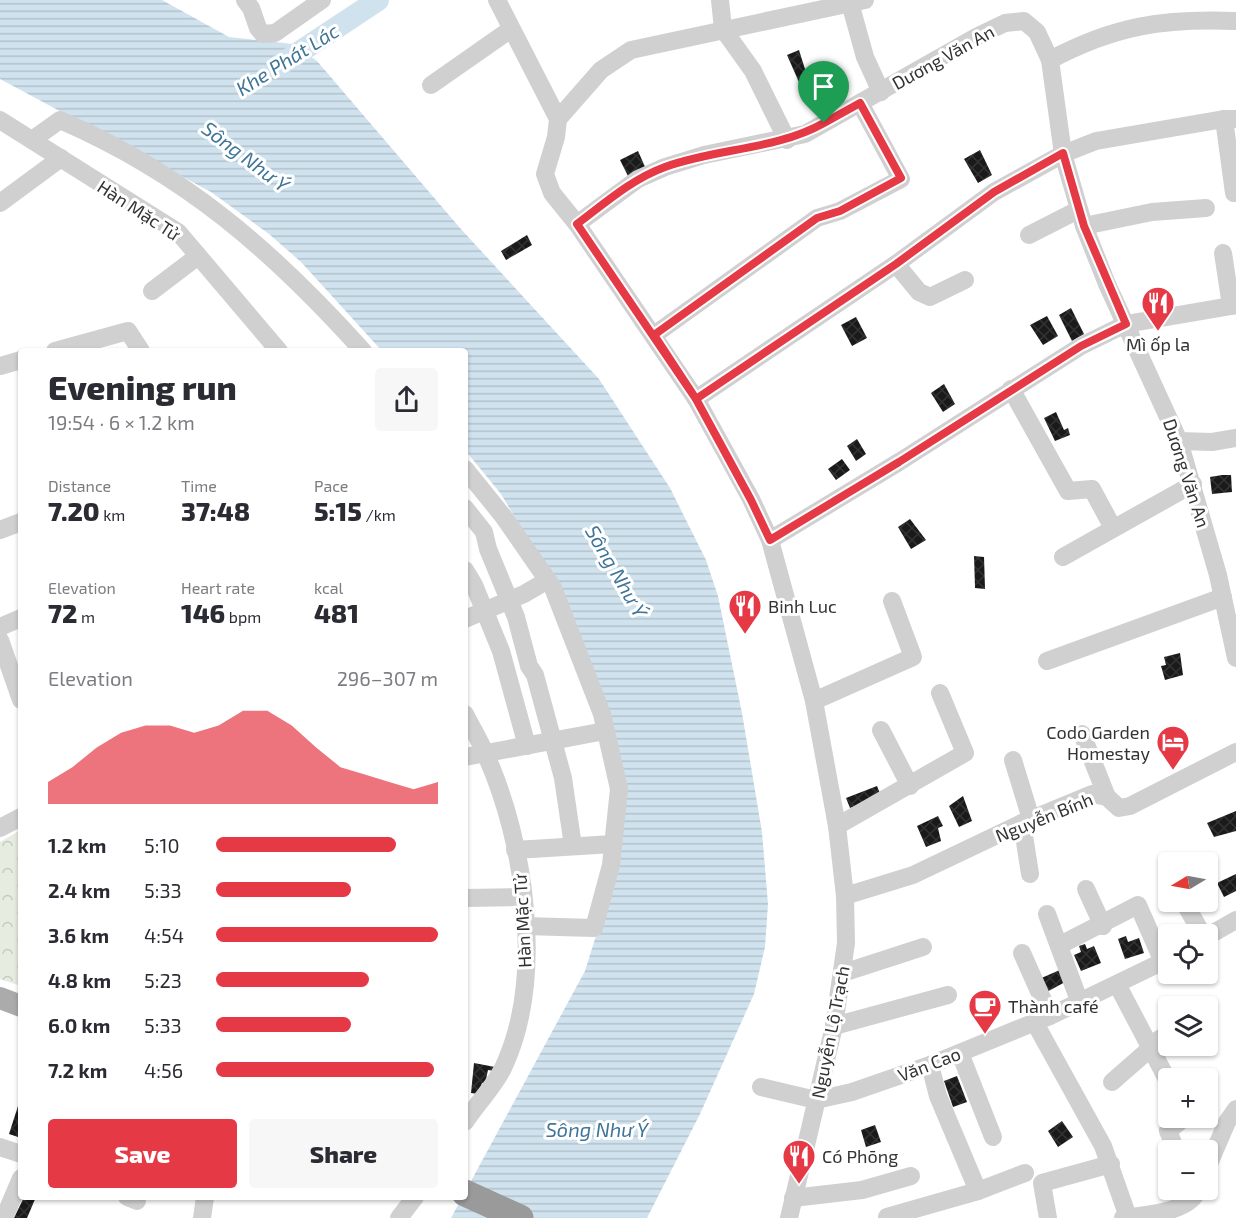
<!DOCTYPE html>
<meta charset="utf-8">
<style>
:root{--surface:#fff;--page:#f7f7f7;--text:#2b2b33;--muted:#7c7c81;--accent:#e63946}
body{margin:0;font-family:"Exo 2",sans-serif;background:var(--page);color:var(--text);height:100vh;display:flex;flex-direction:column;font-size:22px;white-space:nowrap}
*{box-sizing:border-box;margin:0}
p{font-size:20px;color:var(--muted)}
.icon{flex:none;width:33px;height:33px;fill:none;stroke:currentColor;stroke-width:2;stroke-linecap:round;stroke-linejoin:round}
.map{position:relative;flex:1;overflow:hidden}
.drawer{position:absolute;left:18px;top:348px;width:450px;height:852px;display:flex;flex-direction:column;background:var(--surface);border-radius:6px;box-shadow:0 2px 4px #0004}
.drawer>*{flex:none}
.needle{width:39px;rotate:260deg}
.tools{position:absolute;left:1158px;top:852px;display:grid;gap:12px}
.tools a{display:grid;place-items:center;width:60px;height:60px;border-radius:6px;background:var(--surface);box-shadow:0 2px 4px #0004;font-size:30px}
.pin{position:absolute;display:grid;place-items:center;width:51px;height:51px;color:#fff;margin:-62px -26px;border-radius:50% 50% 50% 0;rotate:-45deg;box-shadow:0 0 6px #0007}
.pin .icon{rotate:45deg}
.round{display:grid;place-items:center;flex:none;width:63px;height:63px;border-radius:6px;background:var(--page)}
.summary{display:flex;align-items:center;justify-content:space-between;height:102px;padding:0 30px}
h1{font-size:33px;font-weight:800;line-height:45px}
.metrics{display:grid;grid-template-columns:repeat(3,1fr);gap:9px;height:102px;padding:6px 30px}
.metrics div{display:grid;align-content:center}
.metrics b{font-size:26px;font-weight:800}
.metrics small{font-size:16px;font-weight:400}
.metrics p{font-size:16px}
.chart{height:168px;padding:12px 30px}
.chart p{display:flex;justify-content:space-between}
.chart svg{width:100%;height:108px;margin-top:6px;fill:var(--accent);opacity:.7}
.button{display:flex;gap:12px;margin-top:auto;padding:12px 30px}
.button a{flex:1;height:69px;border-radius:6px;background:var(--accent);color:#fff;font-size:24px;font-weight:800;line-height:69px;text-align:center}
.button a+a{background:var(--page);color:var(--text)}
ul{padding:0 30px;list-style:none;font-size:20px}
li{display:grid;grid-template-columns:96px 72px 1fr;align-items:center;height:45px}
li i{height:15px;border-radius:8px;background:var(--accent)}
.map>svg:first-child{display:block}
.forest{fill:url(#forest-crowns)}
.water{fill:url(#water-rules)}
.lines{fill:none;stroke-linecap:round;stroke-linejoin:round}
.river{stroke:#cfe2ee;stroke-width:22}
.building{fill:url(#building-cross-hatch)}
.minor{stroke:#d0d0d0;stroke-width:18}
.major{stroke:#ababab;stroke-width:22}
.highway{stroke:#9a9a9a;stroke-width:27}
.route-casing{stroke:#fff;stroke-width:12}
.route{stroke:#e63946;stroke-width:8}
.labels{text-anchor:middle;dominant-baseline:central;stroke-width:6;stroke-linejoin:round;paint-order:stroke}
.street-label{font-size:18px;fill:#333;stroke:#fff}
.poi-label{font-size:18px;fill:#333;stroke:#fff;text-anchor:start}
.water-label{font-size:20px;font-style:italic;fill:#3f7597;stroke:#fff}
</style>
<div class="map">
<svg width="1236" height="1218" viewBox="0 0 1236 1218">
<defs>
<pattern id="forest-crowns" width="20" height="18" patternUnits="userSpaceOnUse" patternTransform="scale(1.5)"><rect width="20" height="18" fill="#e6ecdf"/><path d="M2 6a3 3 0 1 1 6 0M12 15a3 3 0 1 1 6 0" fill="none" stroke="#c6cbc0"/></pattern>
<pattern id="water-rules" width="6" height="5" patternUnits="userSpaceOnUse" patternTransform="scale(1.5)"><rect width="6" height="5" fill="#cfe2ee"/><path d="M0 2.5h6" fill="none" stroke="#b2c2cd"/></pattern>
<pattern id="building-cross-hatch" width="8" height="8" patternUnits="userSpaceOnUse" patternTransform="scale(1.5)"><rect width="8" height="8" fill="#1a1a1a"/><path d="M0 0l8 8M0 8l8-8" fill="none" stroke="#333"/></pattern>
</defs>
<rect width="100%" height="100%" fill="#fff"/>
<polygon class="forest" points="21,830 21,986 0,979 0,842"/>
<polygon class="water" points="0,0 162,0 229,37 293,44 317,61 460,228 599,379 670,488 706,560 718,596 742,713 762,832 768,904 765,947 754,994 700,1114 647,1218 451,1218 585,971 605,907 616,772 526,536 501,494 465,450 465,351 382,351 301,262 269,234 211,192 0,79"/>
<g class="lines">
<polyline class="river" points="277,67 378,0"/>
</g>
<g class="building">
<polygon points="799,50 810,85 802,89 787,55"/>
<polygon points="980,150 992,175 978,183 964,159"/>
<polygon points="638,151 646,169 629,178 620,160"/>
<polygon points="527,235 532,245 506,260 501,251"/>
<polygon points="1071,308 1084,334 1072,341 1059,315"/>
<polygon points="1047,316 1058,336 1043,345 1030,325"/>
<polygon points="856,317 867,338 852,346 841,325"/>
<polygon points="944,384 955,404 943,412 931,393"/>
<polygon points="1056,412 1064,430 1068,428 1070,435 1055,441 1044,418"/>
<polygon points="857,439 866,454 856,461 847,446"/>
<polygon points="842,459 850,470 836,480 828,469"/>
<polygon points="1222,475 1231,475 1232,492 1212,494 1210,477"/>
<polygon points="910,519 926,540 911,549 898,527"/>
<polygon points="974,556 984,557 985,589 975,588"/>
<polygon points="1180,653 1183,675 1165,680 1161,666 1166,665 1164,657"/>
<polygon points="877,786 881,796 850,808 846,798"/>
<polygon points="963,796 972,821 959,827 949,806"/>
<polygon points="1236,811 1236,831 1214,837 1207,823"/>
<polygon points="938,816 943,826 938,828 941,841 926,847 917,826"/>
<polygon points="1236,874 1236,891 1224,897 1217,883"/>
<polygon points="1126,936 1128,942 1139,938 1144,953 1125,959 1118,939"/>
<polygon points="1085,944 1087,949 1094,946 1101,963 1081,971 1074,955 1081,952 1079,946"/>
<polygon points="1062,969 1067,981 1043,994 1037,980"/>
<polygon points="474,1063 495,1067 494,1071 488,1070 485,1084 482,1083 478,1094 471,1093"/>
<polygon points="957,1076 967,1102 953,1107 944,1081"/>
<polygon points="19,1103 21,1137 18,1137 9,1134"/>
<polygon points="1062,1121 1073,1137 1058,1147 1048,1131"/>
<polygon points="875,1125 881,1142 866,1147 861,1130"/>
<polygon points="24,1197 36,1197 27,1218 14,1218"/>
</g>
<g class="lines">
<g class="minor">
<polyline points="245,0 251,8 258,28 263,34 275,33 322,0"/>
<polyline points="497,0 558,119 556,137 545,174 552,193 577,224 696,399 751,499 770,540 814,701 837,826 845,896 846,943 834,1026 789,1218"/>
<polyline points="720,0 723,29 753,71 787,140"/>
<polyline points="850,3 865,57 881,92"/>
<path d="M1050,60C1114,26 1163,18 1236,21"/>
<polyline points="431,85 511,29"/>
<polyline points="558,119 601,70 631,50 865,0"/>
<polyline points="1224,119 1234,193"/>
<polyline points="0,120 178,232 279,351"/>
<path d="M32,140L60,120C185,174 273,251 363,351"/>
<polyline points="0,203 61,158"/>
<polyline points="577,224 638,179 665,167 704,155 805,134 976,37 1005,23 1024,21 1037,32 1050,60 1063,154 1084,226 1107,284 1179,441 1218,575 1236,658"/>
<polyline points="1084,226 1152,212 1206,208"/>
<polyline points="1029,235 1078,210"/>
<polyline points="1223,253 1231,306"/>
<polyline points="896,264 919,292 930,297 965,280"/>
<polyline points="152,291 198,256"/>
<polyline points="654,335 817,218 840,211 901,179 860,103"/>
<polyline points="55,351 128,331 141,351"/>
<polyline points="0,366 21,360"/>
<polyline points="1011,389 1068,491 1092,489 1113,528"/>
<polyline points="696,399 896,264 994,192 1063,154 1096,141 1224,119 1236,119"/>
<polyline points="1179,441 1212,442 1236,438"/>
<polyline points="465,469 503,516 553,588 602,714 619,789 611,865 594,928 524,926"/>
<polyline points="465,508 484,532 488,549 516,617 529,666 535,675 563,778 573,846"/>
<polyline points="0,530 21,522"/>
<polyline points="770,540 899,462 1081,346 1126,324 1236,305"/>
<polyline points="1063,557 1193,484"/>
<polyline points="465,570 474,585 501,651 527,746"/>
<polyline points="465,619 524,594 548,580"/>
<polyline points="0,627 21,618"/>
<polyline points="0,640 21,700"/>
<polyline points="1047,661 1223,597"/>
<polyline points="814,701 913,657 892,601"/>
<path d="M465,714C472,728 480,741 486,755C525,842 545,977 504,1066C495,1086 477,1103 465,1122"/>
<polyline points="881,730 910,786"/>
<polyline points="1082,734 1107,797"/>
<polyline points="465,757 605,731"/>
<polyline points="1013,760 1031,819"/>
<polyline points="1022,823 1030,874"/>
<polyline points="837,826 965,753 940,693"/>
<polyline points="0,828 21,817"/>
<polyline points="515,850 613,844"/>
<polyline points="1086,889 1103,926"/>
<polyline points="845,896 913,875 1022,823 1092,794 1107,797 1119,808 1130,806 1236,752"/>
<polyline points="465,898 523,897"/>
<polyline points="1184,902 1202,934"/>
<polyline points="1047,914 1080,1003"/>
<polyline points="1208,936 1236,920"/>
<polyline points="1060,945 1138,905 1163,962"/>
<polyline points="1022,953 1050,1016"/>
<polyline points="843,973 923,947"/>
<polyline points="1118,986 1168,1081"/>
<polyline points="1035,1023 1103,1146 1128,1217"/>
<polyline points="834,1026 948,995"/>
<polyline points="1150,1045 1168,1034"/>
<polyline points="960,1053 993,1137"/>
<polyline points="930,1065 938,1096 978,1191"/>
<polyline points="1112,1082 1152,1047"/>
<polyline points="761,1087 816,1100 852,1092 930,1065 1050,1016 1168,959"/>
<polyline points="0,1147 21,1154"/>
<polyline points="1176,1150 1168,1131 1184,1118"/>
<polyline points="1208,1166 1227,1122 1236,1109"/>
<polyline points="127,1197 137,1201"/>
<polyline points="793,1198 862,1190 911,1176"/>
<polyline points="887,1217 978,1191 1025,1173"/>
<polyline points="4,1218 21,1178"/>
<polyline points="202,1218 205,1197"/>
<polyline points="399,1218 415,1197"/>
<polyline points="1048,1218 1042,1183 1111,1164"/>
<path d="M1123,1218C1144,1215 1189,1213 1198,1190"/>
</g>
<polyline class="major" points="0,998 21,1006"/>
<polyline class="highway" points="465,1193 520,1218"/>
</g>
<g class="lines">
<g class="route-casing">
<path id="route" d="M824,123C776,150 717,148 665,167C632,179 605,203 577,224L696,399L751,500L770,540L899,462L1081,346L1126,324L1084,226L1063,153L994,192L896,264L696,399L654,335L817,218L840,211L901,178L860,103L824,123"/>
</g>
<use href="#route" class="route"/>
</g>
<defs>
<g id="restaurant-pin" transform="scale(1.725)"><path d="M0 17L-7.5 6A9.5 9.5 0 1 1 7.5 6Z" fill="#e63946" stroke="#fff"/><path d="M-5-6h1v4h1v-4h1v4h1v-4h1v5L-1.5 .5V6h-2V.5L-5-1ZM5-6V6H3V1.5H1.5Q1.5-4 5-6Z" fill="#fff"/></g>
<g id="hotel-pin" transform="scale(1.725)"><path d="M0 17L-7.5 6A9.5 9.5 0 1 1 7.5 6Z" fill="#e63946" stroke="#fff"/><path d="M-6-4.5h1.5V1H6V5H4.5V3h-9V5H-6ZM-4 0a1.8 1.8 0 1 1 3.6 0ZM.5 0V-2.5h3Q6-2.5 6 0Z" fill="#fff"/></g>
<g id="cafe-pin" transform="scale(1.725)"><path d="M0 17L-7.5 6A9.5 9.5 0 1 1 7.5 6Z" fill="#e63946" stroke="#fff"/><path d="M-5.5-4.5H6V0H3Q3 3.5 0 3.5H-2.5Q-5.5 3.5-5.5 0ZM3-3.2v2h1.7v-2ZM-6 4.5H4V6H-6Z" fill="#fff"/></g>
</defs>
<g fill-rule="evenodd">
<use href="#restaurant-pin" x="1158" y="303"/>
<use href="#restaurant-pin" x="745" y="606"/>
<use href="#hotel-pin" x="1173" y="742"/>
<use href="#cafe-pin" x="985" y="1006"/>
<use href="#restaurant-pin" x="799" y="1156"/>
</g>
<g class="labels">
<g class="street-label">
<text transform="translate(943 57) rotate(-29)">Dương Văn An</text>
<text transform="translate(139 210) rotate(33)">Hàn Mặc Tử</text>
<text transform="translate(1187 473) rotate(72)">Dương Văn An</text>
<text transform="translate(1044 817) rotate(-22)">Nguyễn Bính</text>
<text transform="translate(522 921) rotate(-93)">Hàn Mặc Tử</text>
<text transform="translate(830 1032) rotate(-79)">Nguyễn Lộ Trạch</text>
<text transform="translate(929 1064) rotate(-21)">Văn Cao</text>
</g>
<g class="poi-label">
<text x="1158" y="344" text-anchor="middle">Mì ốp la</text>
<text x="768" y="606">Binh Luc</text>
<text x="1150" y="732" text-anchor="end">Codo Garden<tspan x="1150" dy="21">Homestay</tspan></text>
<text x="1008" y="1006">Thành café</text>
<text x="822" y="1156">Có Phōng</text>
</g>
<g class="water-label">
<text transform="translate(287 59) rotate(-32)">Khe Phát Lác</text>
<text transform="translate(246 156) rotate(37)">Sông Như Ý</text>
<text transform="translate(617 571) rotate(60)">Sông Như Ý</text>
<text x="597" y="1129">Sông Như Ý</text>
</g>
</g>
</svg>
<div class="tools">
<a><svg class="needle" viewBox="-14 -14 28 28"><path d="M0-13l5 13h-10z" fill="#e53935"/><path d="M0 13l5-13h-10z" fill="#7c7c81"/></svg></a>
<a><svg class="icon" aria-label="locate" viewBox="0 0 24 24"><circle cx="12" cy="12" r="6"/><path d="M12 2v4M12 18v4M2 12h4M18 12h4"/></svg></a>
<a><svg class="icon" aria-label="layers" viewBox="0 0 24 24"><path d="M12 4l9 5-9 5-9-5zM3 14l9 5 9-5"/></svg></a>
<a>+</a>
<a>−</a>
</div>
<div class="pin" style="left:824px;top:123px;background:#1e9e55"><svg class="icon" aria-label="arrive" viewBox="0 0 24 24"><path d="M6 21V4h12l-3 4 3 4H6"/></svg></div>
<section class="drawer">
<div class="summary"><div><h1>Evening run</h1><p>19:54 · 6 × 1.2 km</p></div><a class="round"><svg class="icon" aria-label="share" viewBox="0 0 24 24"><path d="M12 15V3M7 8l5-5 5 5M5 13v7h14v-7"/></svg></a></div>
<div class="metrics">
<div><p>Distance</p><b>7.20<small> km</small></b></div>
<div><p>Time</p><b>37:48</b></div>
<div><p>Pace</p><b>5:15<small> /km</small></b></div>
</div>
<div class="metrics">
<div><p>Elevation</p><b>72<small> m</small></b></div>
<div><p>Heart rate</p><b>146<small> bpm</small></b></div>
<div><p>kcal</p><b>481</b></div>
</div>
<div class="chart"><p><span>Elevation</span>296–307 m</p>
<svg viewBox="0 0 160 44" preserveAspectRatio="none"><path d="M0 44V35L10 29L20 21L30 15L40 12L50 12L60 15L70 12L80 6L90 6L100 12L110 21L120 29L130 32L140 35L150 38L160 35V44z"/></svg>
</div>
<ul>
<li><b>1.2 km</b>5:10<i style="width:81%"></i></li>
<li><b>2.4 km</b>5:33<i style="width:61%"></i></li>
<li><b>3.6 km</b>4:54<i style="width:100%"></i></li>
<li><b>4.8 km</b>5:23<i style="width:69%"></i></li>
<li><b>6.0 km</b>5:33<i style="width:61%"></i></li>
<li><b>7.2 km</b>4:56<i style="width:98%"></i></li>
</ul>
<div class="button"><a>Save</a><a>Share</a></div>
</section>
</div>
